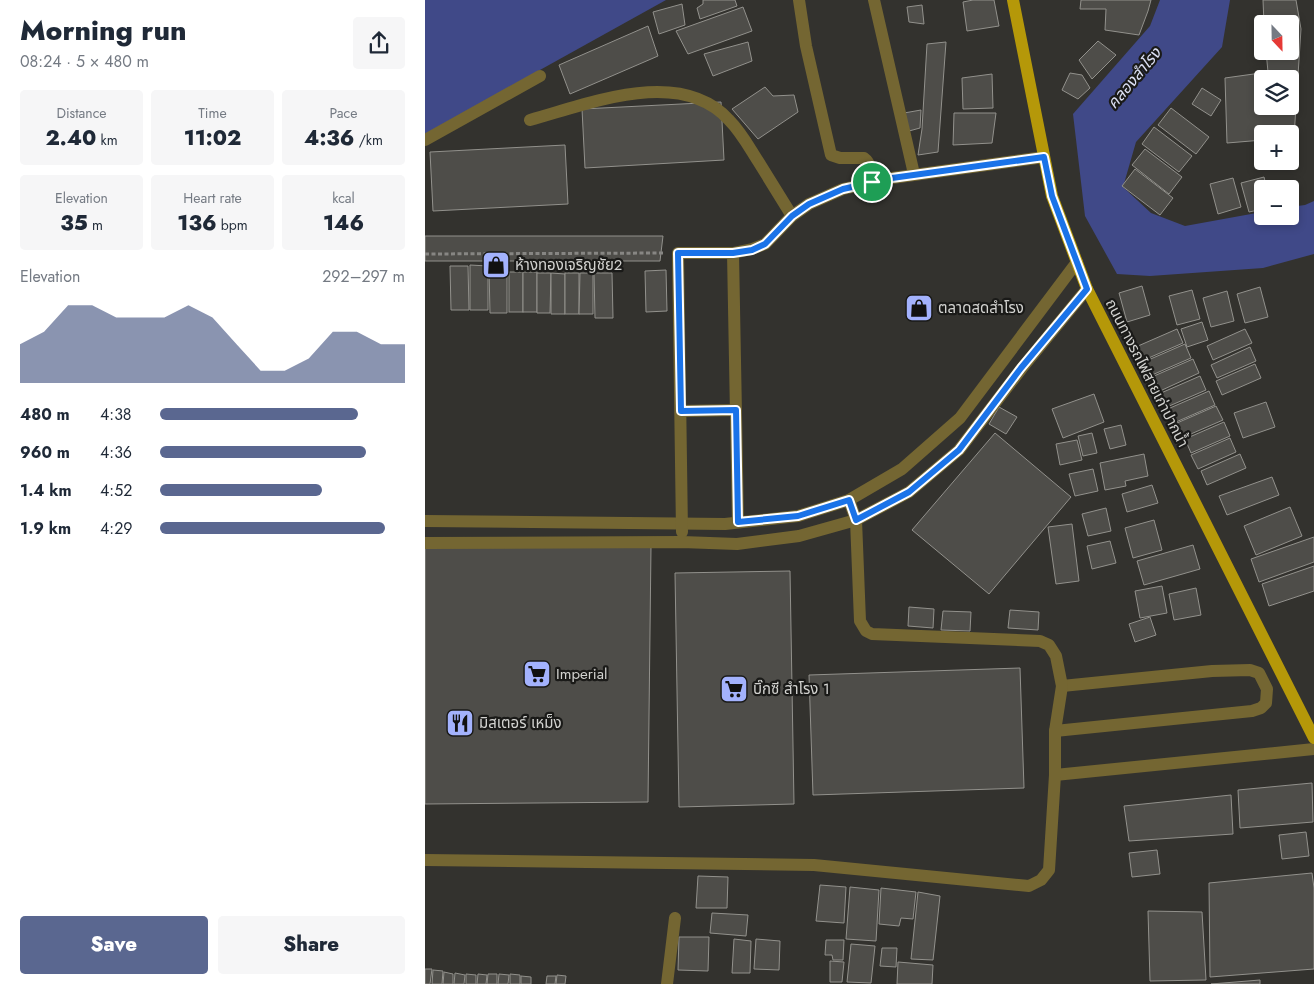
<!DOCTYPE html>
<meta charset="utf-8">
<style>
:root{--surface:#fff;--page:#f6f6f7;--text:#1f2937;--muted:#747a83;--accent:#5a6790}
body{margin:0;font-family:Jost,"Noto Sans Thai",sans-serif;background:var(--page);color:var(--text);height:100vh;display:flex;flex-direction:column;font-size:19px;white-space:nowrap}
*{box-sizing:border-box;margin:0}
p{font-size:16px;color:var(--muted)}
.icon{flex:none;width:28px;height:28px;fill:none;stroke:currentColor;stroke-width:2;stroke-linecap:round;stroke-linejoin:round}
.map{position:relative;flex:1;overflow:hidden}
.drawer{display:flex;flex-direction:column;background:var(--surface);width:425px}
.drawer>*{flex:none}
.needle{width:32px;rotate:158deg}
.controls{position:absolute;left:829px;top:15px;display:grid;gap:10px}
.controls a{display:grid;place-items:center;width:45px;height:45px;border-radius:5px;background:var(--surface);box-shadow:0 2px 8px #0003;font-size:25px}
.pin{position:absolute;display:grid;place-items:center;width:42px;height:42px;color:#fff;margin:-21px;border:2px solid #fff;border-radius:50%;box-shadow:0 1px 5px #0007}
.round{display:grid;place-items:center;flex:none;width:52px;height:52px;border-radius:5px;background:var(--page)}
.summary{display:flex;align-items:center;justify-content:space-between;height:85px;padding:0 20px}
h1{font-size:28px;font-weight:800;line-height:38px}
.metrics{display:grid;grid-template-columns:repeat(3,1fr);gap:8px;height:85px;padding:5px 20px}
.metrics div{display:grid;align-content:center;border-radius:5px;background:var(--page);text-align:center}
.metrics b{font-size:21px;font-weight:800}
.metrics small{font-size:14px;font-weight:400}
.metrics p{font-size:14px}
.chart{height:140px;padding:10px 20px}
.chart p{display:flex;justify-content:space-between}
.chart svg{width:100%;height:90px;margin-top:5px;fill:var(--accent);opacity:.7}
.cta{display:flex;gap:10px;margin-top:auto;padding:10px 20px}
.cta a{flex:1;height:58px;border-radius:5px;background:var(--accent);color:#fff;font-size:20px;font-weight:800;line-height:58px;text-align:center}
.cta a+a{background:var(--page);color:var(--text)}
ul{padding:0 20px;list-style:none;font-size:16px}
li{display:grid;grid-template-columns:80px 60px 1fr;align-items:center;height:38px}
li i{height:12px;border-radius:6px;background:var(--accent)}
main{display:flex;flex:1;min-height:0}
.map>svg:first-child{display:block}
.water{fill:#404988}
.building{fill:#4e4d49;stroke:#92918c;fill-rule:evenodd}
.lines{fill:none;stroke-linecap:round;stroke-linejoin:round}
.path{stroke:#878683;stroke-width:3;stroke-dasharray:4 2.5;stroke-linecap:butt}
.minor{stroke:#746632;stroke-width:12}
.major{stroke:#b59809;stroke-width:12}
.route-casing{stroke:#fff;stroke-width:10}
.route{stroke:#1a73e8;stroke-width:6}
.labels{text-anchor:middle;dominant-baseline:central;stroke-width:4.5;stroke-linejoin:round;paint-order:stroke}
.poi-label{font-size:15px;fill:#d3d3d0;stroke:#1a1a18;text-anchor:start}
.street-label{font-size:15px;fill:#d3d3d0;stroke:#1a1a18}
.water-label{font-size:16px;font-style:italic;fill:#dce0f4;stroke:#1a1a18}
</style>
<main>
<section class="drawer">
<div class="summary"><div><h1>Morning run</h1><p>08:24 · 5 × 480 m</p></div><a class="round"><svg class="icon" aria-label="share" viewBox="0 0 24 24"><path d="M12 15V3M7 8l5-5 5 5M5 13v7h14v-7"/></svg></a></div>
<div class="metrics">
<div><p>Distance</p><b>2.40<small> km</small></b></div>
<div><p>Time</p><b>11:02</b></div>
<div><p>Pace</p><b>4:36<small> /km</small></b></div>
</div>
<div class="metrics">
<div><p>Elevation</p><b>35<small> m</small></b></div>
<div><p>Heart rate</p><b>136<small> bpm</small></b></div>
<div><p>kcal</p><b>146</b></div>
</div>
<div class="chart"><p><span>Elevation</span>292–297 m</p>
<svg viewBox="0 0 160 44" preserveAspectRatio="none"><path d="M0 44V25L10 19L20 6L30 6L40 12L50 12L60 12L70 6L80 12L90 25L100 38L110 38L120 32L130 19L140 19L150 25L160 25V44z"/></svg>
</div>
<ul>
<li><b>480 m</b>4:38<i style="width:81%"></i></li>
<li><b>960 m</b>4:36<i style="width:84%"></i></li>
<li><b>1.4 km</b>4:52<i style="width:66%"></i></li>
<li><b>1.9 km</b>4:29<i style="width:92%"></i></li>
</ul>
<div class="cta"><a>Save</a><a>Share</a></div>
</section>
<div class="map">
<svg width="889" height="984" viewBox="0 0 889 984">
<rect width="100%" height="100%" fill="#33322e"/>
<g class="water">
<polygon points="0,0 241,0 0,134"/>
<polygon points="735,0 805,0 797,47 711,142 698,187 726,213 760,226 837,212 838,216 865,216 865,207 880,205 889,201 889,254 838,268 725,276 692,274 660,216 648,114 725,26"/>
</g>
<g class="building">
<polygon points="278,0 310,0 312,6 275,19 272,8 278,4"/>
<polygon points="548,0 569,0 574,26 542,31 538,2"/>
<polygon points="656,0 726,0 723,11 714,35 680,30 681,9 655,9"/>
<path d="M838,0H871L876,29L869,137H865V134H838V140L802,143L800,78L843,72L841,51H865V24H839ZM838,79H865V106H838Z"/>
<polygon points="257,4 260,25 234,34 228,12"/>
<polygon points="497,5 499,24 484,22 482,7"/>
<polygon points="318,7 327,31 263,54 251,31"/>
<polygon points="223,26 233,56 145,94 134,65"/>
<polygon points="673,41 691,55 667,79 654,60"/>
<polygon points="323,42 327,61 288,76 279,54"/>
<polygon points="521,42 513,152 493,155 497,129 502,44"/>
<polygon points="645,73 657,75 665,88 653,99 637,90"/>
<polygon points="567,74 568,108 538,109 537,78"/>
<polygon points="340,87 348,96 369,95 373,112 333,139 307,109"/>
<polygon points="777,88 796,100 786,116 767,104"/>
<polygon points="296,102 299,160 160,168 157,109"/>
<polygon points="746,108 784,137 771,154 733,125"/>
<polygon points="496,110 495,128 484,131 479,113"/>
<polygon points="529,113 571,113 567,143 528,145"/>
<polygon points="729,127 767,156 754,172 717,144"/>
<polygon points="140,145 143,204 8,211 5,152"/>
<polygon points="720,149 757,177 744,194 707,165"/>
<polygon points="710,169 748,198 735,215 697,186"/>
<polygon points="839,177 842,189 838,189 838,209 824,212 816,183"/>
<polygon points="808,178 816,207 793,214 785,184"/>
<polygon points="0,236 238,236 235,261 0,261"/>
<polygon points="45,265 63,266 63,310 45,310"/>
<polygon points="25,266 43,266 44,310 26,310"/>
<polygon points="64,269 82,269 82,313 65,313"/>
<polygon points="241,270 242,311 221,312 220,271"/>
<rect x="84" y="272" width="14" height="40"/>
<rect x="98" y="272" width="14" height="40"/>
<polygon points="112,273 126,273 125,313 112,313"/>
<polygon points="126,273 140,274 140,314 126,314"/>
<rect x="140" y="273" width="14" height="41"/>
<polygon points="155,273 168,273 168,314 154,314"/>
<polygon points="169,273 187,273 188,318 170,318"/>
<polygon points="717,286 725,315 702,322 694,293"/>
<polygon points="835,287 843,317 820,323 812,294"/>
<polygon points="767,290 775,319 752,325 744,296"/>
<polygon points="802,291 809,321 786,327 778,298"/>
<polygon points="777,322 783,340 762,347 756,329"/>
<polygon points="752,329 758,343 719,360 713,346"/>
<polygon points="820,329 827,343 788,360 782,346"/>
<polygon points="760,344 766,358 727,375 721,361"/>
<polygon points="825,347 831,361 792,378 786,365"/>
<polygon points="768,359 774,373 735,391 729,376"/>
<polygon points="830,364 836,378 797,395 791,381"/>
<polygon points="775,376 781,390 742,407 736,393"/>
<polygon points="784,391 790,405 751,422 745,408"/>
<polygon points="669,394 679,422 638,438 627,409"/>
<polygon points="841,402 850,427 818,438 809,413"/>
<polygon points="791,406 798,420 759,437 752,423"/>
<polygon points="574,407 592,417 581,434 564,424"/>
<polygon points="799,422 805,436 766,453 760,439"/>
<polygon points="696,425 701,445 685,449 679,429"/>
<polygon points="570,433 646,497 564,594 487,530"/>
<polygon points="667,433 672,453 658,456 653,436"/>
<polygon points="805,438 811,452 773,469 766,455"/>
<polygon points="652,440 657,460 635,465 631,444"/>
<polygon points="719,454 723,476 700,481 701,486 680,490 675,463"/>
<polygon points="815,454 821,468 782,485 776,471"/>
<polygon points="668,469 673,491 650,496 644,474"/>
<polygon points="847,477 854,495 802,515 794,496"/>
<polygon points="727,485 733,503 702,512 697,494"/>
<polygon points="865,507 877,536 831,555 819,526"/>
<polygon points="681,508 686,531 663,536 657,514"/>
<polygon points="729,520 737,550 708,558 700,528"/>
<polygon points="647,524 654,581 631,584 623,527"/>
<polygon points="889,537 889,562 834,582 826,559"/>
<polygon points="685,541 691,563 667,569 662,546"/>
<polygon points="0,545 226,546 223,802 0,804"/>
<polygon points="768,545 775,569 719,585 712,561"/>
<polygon points="889,566 889,591 844,606 837,584"/>
<polygon points="365,571 369,804 254,807 250,573"/>
<polygon points="737,586 742,613 715,618 710,591"/>
<polygon points="771,588 776,615 749,620 744,594"/>
<polygon points="484,607 509,609 508,628 483,626"/>
<polygon points="585,610 614,612 613,630 583,628"/>
<polygon points="518,611 546,612 545,631 516,630"/>
<polygon points="725,617 731,635 710,642 704,624"/>
<polygon points="595,668 599,788 388,795 384,675"/>
<polygon points="887,783 888,822 815,828 813,790"/>
<polygon points="806,795 808,834 704,841 699,806"/>
<polygon points="881,832 884,856 857,859 854,835"/>
<polygon points="732,850 735,874 707,877 704,853"/>
<polygon points="887,873 889,888 889,969 785,977 784,883"/>
<polygon points="273,876 303,877 302,908 271,908"/>
<polygon points="395,885 421,887 419,923 391,921"/>
<polygon points="425,887 454,890 451,941 421,939"/>
<polygon points="456,888 491,892 488,919 476,918 474,926 454,924"/>
<polygon points="493,892 515,896 508,960 486,959"/>
<polygon points="723,911 777,912 781,980 725,981"/>
<polygon points="287,913 323,915 321,936 285,933"/>
<polygon points="254,937 284,937 283,971 253,970"/>
<polygon points="309,939 326,941 325,973 307,973"/>
<polygon points="331,939 355,941 354,970 329,969"/>
<polygon points="401,940 419,940 418,960 408,960 407,955 400,955"/>
<polygon points="426,944 450,946 446,983 422,982"/>
<polygon points="457,948 472,948 471,967 455,966"/>
<polygon points="405,961 419,962 417,982 405,982"/>
<polygon points="473,962 508,965 507,984 472,984"/>
<polygon points="0,969 7,969 5,984 0,984"/>
<polygon points="8,970 18,971 17,984 7,984"/>
<polygon points="19,972 28,974 28,984 18,984"/>
<polygon points="30,973 40,975 39,984 29,984"/>
<polygon points="41,974 51,975 51,984 41,984"/>
<polygon points="53,974 62,975 61,984 52,984"/>
<polygon points="63,974 72,974 72,984 62,984"/>
<polygon points="74,974 84,975 83,984 73,984"/>
<polygon points="85,974 95,975 95,984 85,984"/>
<polygon points="132,975 141,976 140,984 131,984"/>
<polygon points="96,976 106,977 106,984 96,984"/>
<polygon points="122,976 131,976 130,984 121,984"/>
<polygon points="835,980 835,984 786,984"/>
</g>
<g class="lines">
<polyline class="path" points="0,254 239,253"/>
<g class="minor">
<path d="M374,0L381,46L406,155L415,158H439C447,164 446,173 447,182"/>
<polyline points="449,0 489,174"/>
<path d="M105,120C164,104 255,66 304,120C316,132 324,147 333,161C344,179 356,198 367,216"/>
<polyline points="0,140 115,76"/>
<polyline points="256,411 311,410"/>
<polyline points="0,521 300,524 373,516 424,500 477,469 535,418 652,262"/>
<polyline points="313,522 308,253 327,249 340,244 367,216 384,204 418,189 467,178 619,157"/>
<polyline points="257,532 253,253 308,253"/>
<polyline points="0,543 257,542 312,544 374,536 431,520 484,492 534,450 597,368 662,289"/>
<polyline points="630,731 827,711 836,708 841,703 842,689 834,673 825,670 787,671 637,686"/>
<polyline points="630,775 889,749"/>
<polyline points="0,860 389,865 604,886 616,880 624,870 630,775 630,731 637,686 631,656 624,645 615,641 447,634 441,631 435,621 431,520 424,500"/>
<polyline points="242,984 250,918"/>
</g>
<polyline class="major" points="588,0 627,196 662,289 889,738"/>
</g>
<g class="lines">
<g class="route-casing">
<polygon id="route" points="619,157 627,196 662,289 596,368 534,450 484,492 431,520 424,500 373,516 313,522 311,410 256,411 253,253 308,253 327,250 340,244 367,216 384,204 418,189 467,178"/>
</g>
<use href="#route" class="route"/>
</g>
<defs>
<g id="shop-square" transform="scale(1.4375)"><rect x="-9" y="-9" width="18" height="18" rx="4" fill="#a3b2fd" stroke="#1a1a18"/><path d="M-5-2.5h2.3a2.7 3.5 0 0 1 5.4 0H5L5.5 6h-11ZM-1.5-2.5h3a1.5 2.3 0 0 0-3 0Z" fill="#111"/></g>
<g id="supermarket-square" transform="scale(1.4375)"><rect x="-9" y="-9" width="18" height="18" rx="4" fill="#a3b2fd" stroke="#1a1a18"/><path d="M-6-5.5h2.5l.6 2H6L4.5 2H-2.5L-4.4-4H-6ZM-1.5 3.2a1.3 1.3 0 1 0 .1 0ZM3 3.2a1.3 1.3 0 1 0 .1 0Z" fill="#111"/></g>
<g id="restaurant-square" transform="scale(1.4375)"><rect x="-9" y="-9" width="18" height="18" rx="4" fill="#a3b2fd" stroke="#1a1a18"/><path d="M-5-6h1v4h1v-4h1v4h1v-4h1v5L-1.5 .5V6h-2V.5L-5-1ZM5-6V6H3V1.5H1.5Q1.5-4 5-6Z" fill="#111"/></g>
</defs>
<g fill-rule="evenodd">
<use href="#shop-square" x="71" y="265"/>
<use href="#shop-square" x="494" y="308"/>
<use href="#supermarket-square" x="112" y="674"/>
<use href="#supermarket-square" x="309" y="689"/>
<use href="#restaurant-square" x="35" y="723"/>
</g>
<g class="labels">
<g class="poi-label">
<text x="90" y="265">ห้างทองเจริญชัย2</text>
<text x="513" y="308">ตลาดสดสำโรง</text>
<text x="131" y="674">Imperial</text>
<text x="328" y="689">บิ๊กซี สำโรง 1</text>
<text x="54" y="723">มิสเตอร์ เหม็ง</text>
</g>
<g class="street-label">
<text transform="translate(722 373) rotate(63)">ถนนทางรถไฟสายเก่าปากน้ำ</text>
</g>
<g class="water-label">
<text transform="translate(709 78) rotate(-50)">คลองสำโรง</text>
</g>
</g>
</svg>
<div class="controls">
<a><svg class="needle" viewBox="-14 -14 28 28"><path d="M0-13l5 13h-10z" fill="#e53935"/><path d="M0 13l5-13h-10z" fill="#747a83"/></svg></a>
<a><svg class="icon" aria-label="layers" viewBox="0 0 24 24"><path d="M12 4l9 5-9 5-9-5zM3 14l9 5 9-5"/></svg></a>
<a>+</a>
<a>−</a>
</div>
<div class="pin" style="left:447px;top:182px;background:#1e9e55"><svg class="icon" aria-label="arrive" viewBox="0 0 24 24"><path d="M6 21V4h12l-3 4 3 4H6"/></svg></div>
</div>
</main>
